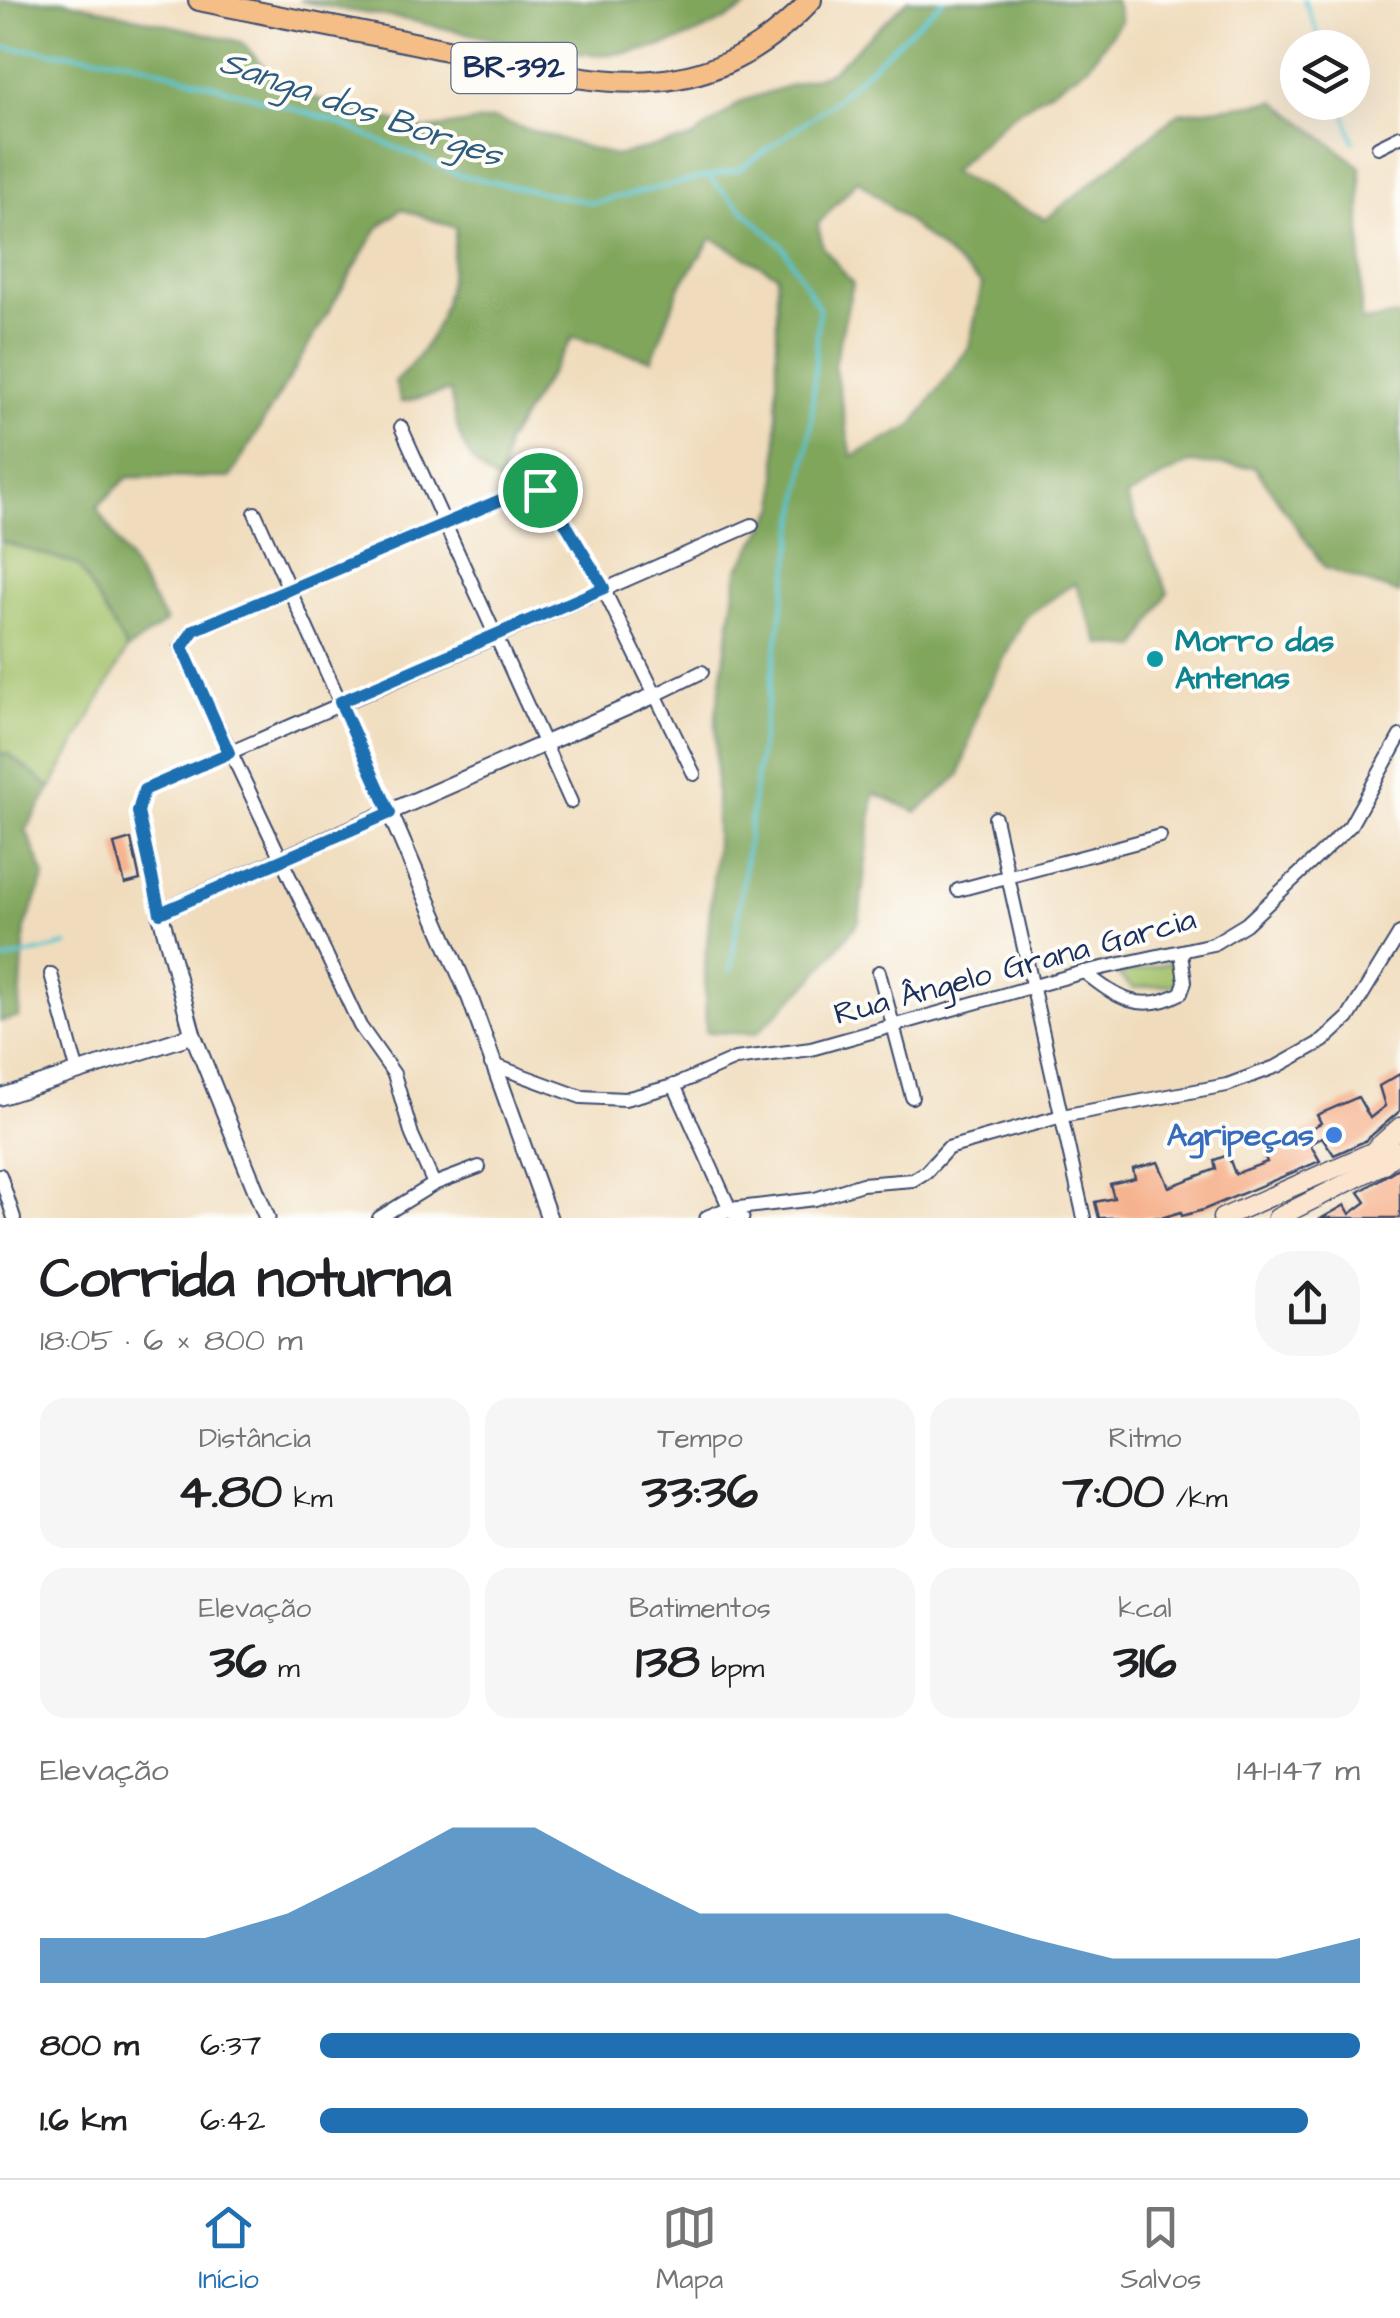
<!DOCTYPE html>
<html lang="pt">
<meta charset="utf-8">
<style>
:root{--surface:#fff;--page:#f6f6f6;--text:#202124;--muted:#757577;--line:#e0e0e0;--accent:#1f6fb2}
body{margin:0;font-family:"Architects Daughter",sans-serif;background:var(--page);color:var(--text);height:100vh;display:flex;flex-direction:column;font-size:38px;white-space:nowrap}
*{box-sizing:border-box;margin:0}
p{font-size:32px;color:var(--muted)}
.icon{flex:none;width:55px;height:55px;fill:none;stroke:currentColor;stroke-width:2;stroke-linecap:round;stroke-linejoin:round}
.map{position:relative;height:1218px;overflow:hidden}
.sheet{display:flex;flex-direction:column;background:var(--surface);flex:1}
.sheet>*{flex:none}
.tools{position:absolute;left:1280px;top:30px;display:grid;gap:20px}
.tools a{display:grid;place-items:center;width:90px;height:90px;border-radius:50%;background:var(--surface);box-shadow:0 10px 40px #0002;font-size:50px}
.pin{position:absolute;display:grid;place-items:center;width:85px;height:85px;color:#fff;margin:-42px;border:5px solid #fff;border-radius:50%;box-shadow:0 2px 10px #0007}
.round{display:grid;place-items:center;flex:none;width:105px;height:105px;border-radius:40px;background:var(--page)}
.overview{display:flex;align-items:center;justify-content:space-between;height:170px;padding:0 40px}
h1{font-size:55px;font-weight:700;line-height:75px}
.stats{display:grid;grid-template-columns:repeat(3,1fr);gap:15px;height:170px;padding:10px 40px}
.stats div{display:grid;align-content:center;border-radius:25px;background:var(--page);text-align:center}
.stats b{font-size:50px;font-weight:700}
.stats small{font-size:28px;font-weight:400}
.stats p{font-size:28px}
.chart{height:280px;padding:20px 40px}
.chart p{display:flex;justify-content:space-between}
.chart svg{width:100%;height:180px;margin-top:10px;fill:var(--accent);opacity:.7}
ul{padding:0 40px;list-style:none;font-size:32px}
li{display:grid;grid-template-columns:160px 120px 1fr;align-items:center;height:75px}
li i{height:25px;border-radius:12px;background:var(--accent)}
.dock{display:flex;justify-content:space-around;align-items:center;height:140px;border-top:2px solid var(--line);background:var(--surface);font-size:28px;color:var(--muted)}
.dock a{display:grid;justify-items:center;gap:5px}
.dock .active{color:var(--accent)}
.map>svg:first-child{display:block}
.green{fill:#a1c068;stroke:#5e7863;stroke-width:2.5}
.forest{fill:#80a65c;stroke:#4e6a5d;stroke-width:2.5;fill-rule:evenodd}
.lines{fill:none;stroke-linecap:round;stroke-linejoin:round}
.stream{stroke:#58c4d0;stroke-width:4}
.building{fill:#f5a880}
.minor-casing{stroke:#3b496c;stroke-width:16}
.tertiary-casing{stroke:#3b496c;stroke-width:19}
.secondary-casing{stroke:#3b496c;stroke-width:21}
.trunk-casing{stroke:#3b496c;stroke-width:24}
.path{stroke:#3b496c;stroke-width:2.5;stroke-dasharray:2.5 8;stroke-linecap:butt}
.minor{stroke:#fff;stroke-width:12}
.tertiary{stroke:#fff;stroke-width:15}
.secondary{stroke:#fbe5cf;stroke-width:18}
.trunk{stroke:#f6be87;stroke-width:20}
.route-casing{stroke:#fff;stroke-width:20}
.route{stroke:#1f6fb2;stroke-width:12}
.culture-dot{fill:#0f9aa8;stroke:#fdfcf7;stroke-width:4}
.shop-dot{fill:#3f7fe0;stroke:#fdfcf7;stroke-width:4}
.labels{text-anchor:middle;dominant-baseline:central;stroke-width:8;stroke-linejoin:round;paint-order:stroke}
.shield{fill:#fdfcf7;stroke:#5f6c8c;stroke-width:2.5}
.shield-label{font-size:30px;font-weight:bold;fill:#1b2f5e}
.culture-label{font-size:32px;font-weight:bold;fill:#0d838f;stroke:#fdfcf7;text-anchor:start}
.street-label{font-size:32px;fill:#1b2f5e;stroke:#fdfcf7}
.shop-label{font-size:32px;font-weight:bold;fill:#366cbe;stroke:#fdfcf7;text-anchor:end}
.water-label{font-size:35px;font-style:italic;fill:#2d5c80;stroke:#fdfcf7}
</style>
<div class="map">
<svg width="1400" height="1218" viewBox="0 0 1400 1218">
<rect width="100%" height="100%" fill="#fdfcf7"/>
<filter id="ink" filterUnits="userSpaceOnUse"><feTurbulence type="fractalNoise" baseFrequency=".01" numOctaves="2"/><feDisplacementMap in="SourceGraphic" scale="20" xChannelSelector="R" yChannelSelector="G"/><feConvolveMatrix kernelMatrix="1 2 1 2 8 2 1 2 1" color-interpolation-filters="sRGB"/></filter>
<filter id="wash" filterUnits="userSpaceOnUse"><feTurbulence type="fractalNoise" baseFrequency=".0048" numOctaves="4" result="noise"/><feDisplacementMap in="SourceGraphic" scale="40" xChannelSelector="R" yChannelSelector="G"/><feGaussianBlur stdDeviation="2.25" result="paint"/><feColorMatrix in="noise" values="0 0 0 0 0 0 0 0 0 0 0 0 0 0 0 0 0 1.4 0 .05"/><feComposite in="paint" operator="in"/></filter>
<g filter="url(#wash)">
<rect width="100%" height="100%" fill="#f0dcbc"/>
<g class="green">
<polygon points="0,541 78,565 127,650 51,788 7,753 0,755"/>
<polygon points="1178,961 1180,984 1133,988 1118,975"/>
</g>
<g class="forest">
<path d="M0,0H62L241,42L287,90L424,130L494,119L615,156L693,138L742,101L831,72L908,0H1115L1121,21L1088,66L1008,118L951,172L1046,219L1179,113L1276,101L1361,167V321L1400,316V594L1325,568L1255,467L1189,463L1126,497L1168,592L1137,648L1100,644L1075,583L1025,617L979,708L960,775L917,812L874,793L859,921L812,980L756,1034L706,1032L705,966L716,845V714L738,570L777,507V275L712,238L680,286L652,360L573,337L506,443L501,484C461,462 458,433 450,391L401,402L395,382C446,332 448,297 456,228L401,209L378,228L230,478L128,477L97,507L166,622L127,650L78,565L0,541ZM858,180L982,284L969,347L911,427L852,456L834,365L853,284L823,247L818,224Z"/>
<path d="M299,0H758C628,87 551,50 412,21C375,13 336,11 299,0Z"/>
<polygon points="7,753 51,788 26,830 45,876 25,928 19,1017 0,1022 0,755"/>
</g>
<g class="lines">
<g class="stream">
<polyline points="1304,0 1324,48"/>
<polyline points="0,47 125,59 331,120 460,175 593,203 740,169 833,102 943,0"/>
<polyline points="1341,102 1354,142"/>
<polyline points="709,178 783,247 819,308 811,428 757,770 731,970"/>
<polyline points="0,961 67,945"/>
</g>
</g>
<g id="blocks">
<g class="building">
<polygon points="131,839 140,880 125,884 114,844"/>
<polygon points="1400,1074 1400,1111 1365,1141 1343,1151 1334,1155 1322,1137 1310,1144 1320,1161 1203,1210 1182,1216 1181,1212 1164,1217 1099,1218 1095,1202 1114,1198 1110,1184 1135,1178 1133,1169 1158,1162 1169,1187 1216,1169 1214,1160 1228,1155 1235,1174 1267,1162 1265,1157 1272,1155 1265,1141 1283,1133 1287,1140 1321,1123 1317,1115 1358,1097 1370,1118 1385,1106 1379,1086"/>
<polygon points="1400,1167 1400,1218 1322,1218 1345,1205 1350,1214 1366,1202 1359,1192"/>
</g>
</g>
</g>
<g filter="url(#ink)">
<use href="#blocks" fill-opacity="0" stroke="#3b496c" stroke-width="2.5"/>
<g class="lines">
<g class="minor-casing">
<g id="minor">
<polyline points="1378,147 1400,136"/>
<polyline points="401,427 571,802"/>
<polyline points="255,513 390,813"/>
<polyline points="655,695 702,672"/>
<polyline points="995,818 1084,1218"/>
<polyline points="958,890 1160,836"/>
<polyline points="160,913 138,812 144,790 752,525"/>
<polyline points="879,972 912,1097"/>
<path d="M1084,972C1116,997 1140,1015 1181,993L1185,982L1181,953"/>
<polyline points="51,974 78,1073"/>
<polyline points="491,1064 581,1097 625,1099 673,1086 735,1059 811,1049 1084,972 1213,944 1246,924 1350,826 1400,736"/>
<polyline points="674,1085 730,1209 815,1199 862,1184 913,1180 926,1172 948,1148 1062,1116 1227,1085 1278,1066 1323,1041 1348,1018 1400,933"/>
<polyline points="0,1175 14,1218"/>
<polyline points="434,1184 412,1135 394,1074 360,1026 181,647 194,630 529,487 549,496 603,588 694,774"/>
<polyline points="379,1218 434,1184 479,1167"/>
</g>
</g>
<g class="tertiary-casing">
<g id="tertiary">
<polyline points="390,813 470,998 549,1218"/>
<polyline points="0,1097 193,1035"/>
<polyline points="267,1218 193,1035 160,913 655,695"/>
<polyline points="708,1218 730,1209 741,1218"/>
</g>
</g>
<g class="secondary-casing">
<g id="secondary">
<polyline points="1222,1218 1372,1152 1400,1127"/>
<polyline points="1277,1218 1382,1165 1400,1150"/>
</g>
</g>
<g class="trunk-casing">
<path id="trunk" d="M199,0C278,17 357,31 437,48C579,77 695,125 811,0"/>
</g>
<polyline class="path" points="1167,1218 1172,1212"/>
<use href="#minor" class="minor"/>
<use href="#tertiary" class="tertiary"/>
<use href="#secondary" class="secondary"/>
<use href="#trunk" class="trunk"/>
</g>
</g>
<g class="lines" filter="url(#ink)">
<g class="route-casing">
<polygon id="route" points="529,488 549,496 604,588 340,702 390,813 160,913 138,812 144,790 229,753 182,647 194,630"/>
</g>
<use href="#route" class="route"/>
</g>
<circle class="culture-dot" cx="1155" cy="659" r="10"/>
<circle class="shop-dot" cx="1334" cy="1135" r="10"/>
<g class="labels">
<rect class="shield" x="451.5" y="43" width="125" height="50" rx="8"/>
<g class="shield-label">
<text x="514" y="68">BR-392</text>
</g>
<g class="culture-label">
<text x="1175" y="641">Morro das<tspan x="1175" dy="37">Antenas</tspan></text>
</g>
<g class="street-label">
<text transform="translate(1015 967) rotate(-15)">Rua Ângelo Grana Garcia</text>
</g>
<g class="shop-label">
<text x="1314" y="1135">Agripeças</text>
</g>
<g class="water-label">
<text transform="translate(361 109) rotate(19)">Sanga dos Borges</text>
</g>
</g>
</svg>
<div class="tools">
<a><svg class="icon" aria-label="layers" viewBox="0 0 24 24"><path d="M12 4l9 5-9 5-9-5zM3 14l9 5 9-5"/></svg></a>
</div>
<div class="pin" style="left:540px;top:490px;background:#1e9e55"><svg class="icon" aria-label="arrive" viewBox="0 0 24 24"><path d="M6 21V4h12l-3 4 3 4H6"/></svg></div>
</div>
<section class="sheet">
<div class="overview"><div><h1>Corrida noturna</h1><p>18:05 · 6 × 800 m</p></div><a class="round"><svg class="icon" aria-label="share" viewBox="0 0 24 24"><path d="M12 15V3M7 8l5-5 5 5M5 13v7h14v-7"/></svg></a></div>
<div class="stats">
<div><p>Distância</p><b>4.80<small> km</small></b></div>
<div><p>Tempo</p><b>33:36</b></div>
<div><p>Ritmo</p><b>7:00<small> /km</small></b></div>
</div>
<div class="stats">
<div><p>Elevação</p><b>36<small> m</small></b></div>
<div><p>Batimentos</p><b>138<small> bpm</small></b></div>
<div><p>kcal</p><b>316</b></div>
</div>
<div class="chart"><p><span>Elevação</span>141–147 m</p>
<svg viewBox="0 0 160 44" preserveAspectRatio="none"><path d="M0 44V33L10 33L20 33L30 27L40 17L50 6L60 6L70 17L80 27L90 27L100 27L110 27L120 33L130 38L140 38L150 38L160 33V44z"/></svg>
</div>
<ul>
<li><b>800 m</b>6:37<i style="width:100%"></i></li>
<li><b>1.6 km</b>6:42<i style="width:95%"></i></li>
</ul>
</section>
<nav class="dock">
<a class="active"><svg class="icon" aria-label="home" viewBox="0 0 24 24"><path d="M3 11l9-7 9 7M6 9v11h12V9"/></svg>Início</a>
<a><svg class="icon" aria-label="map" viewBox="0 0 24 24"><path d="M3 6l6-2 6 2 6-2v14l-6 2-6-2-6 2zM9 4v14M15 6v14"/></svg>Mapa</a>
<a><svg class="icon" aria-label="saved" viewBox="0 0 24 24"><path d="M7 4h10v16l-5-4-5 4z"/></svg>Salvos</a>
</nav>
